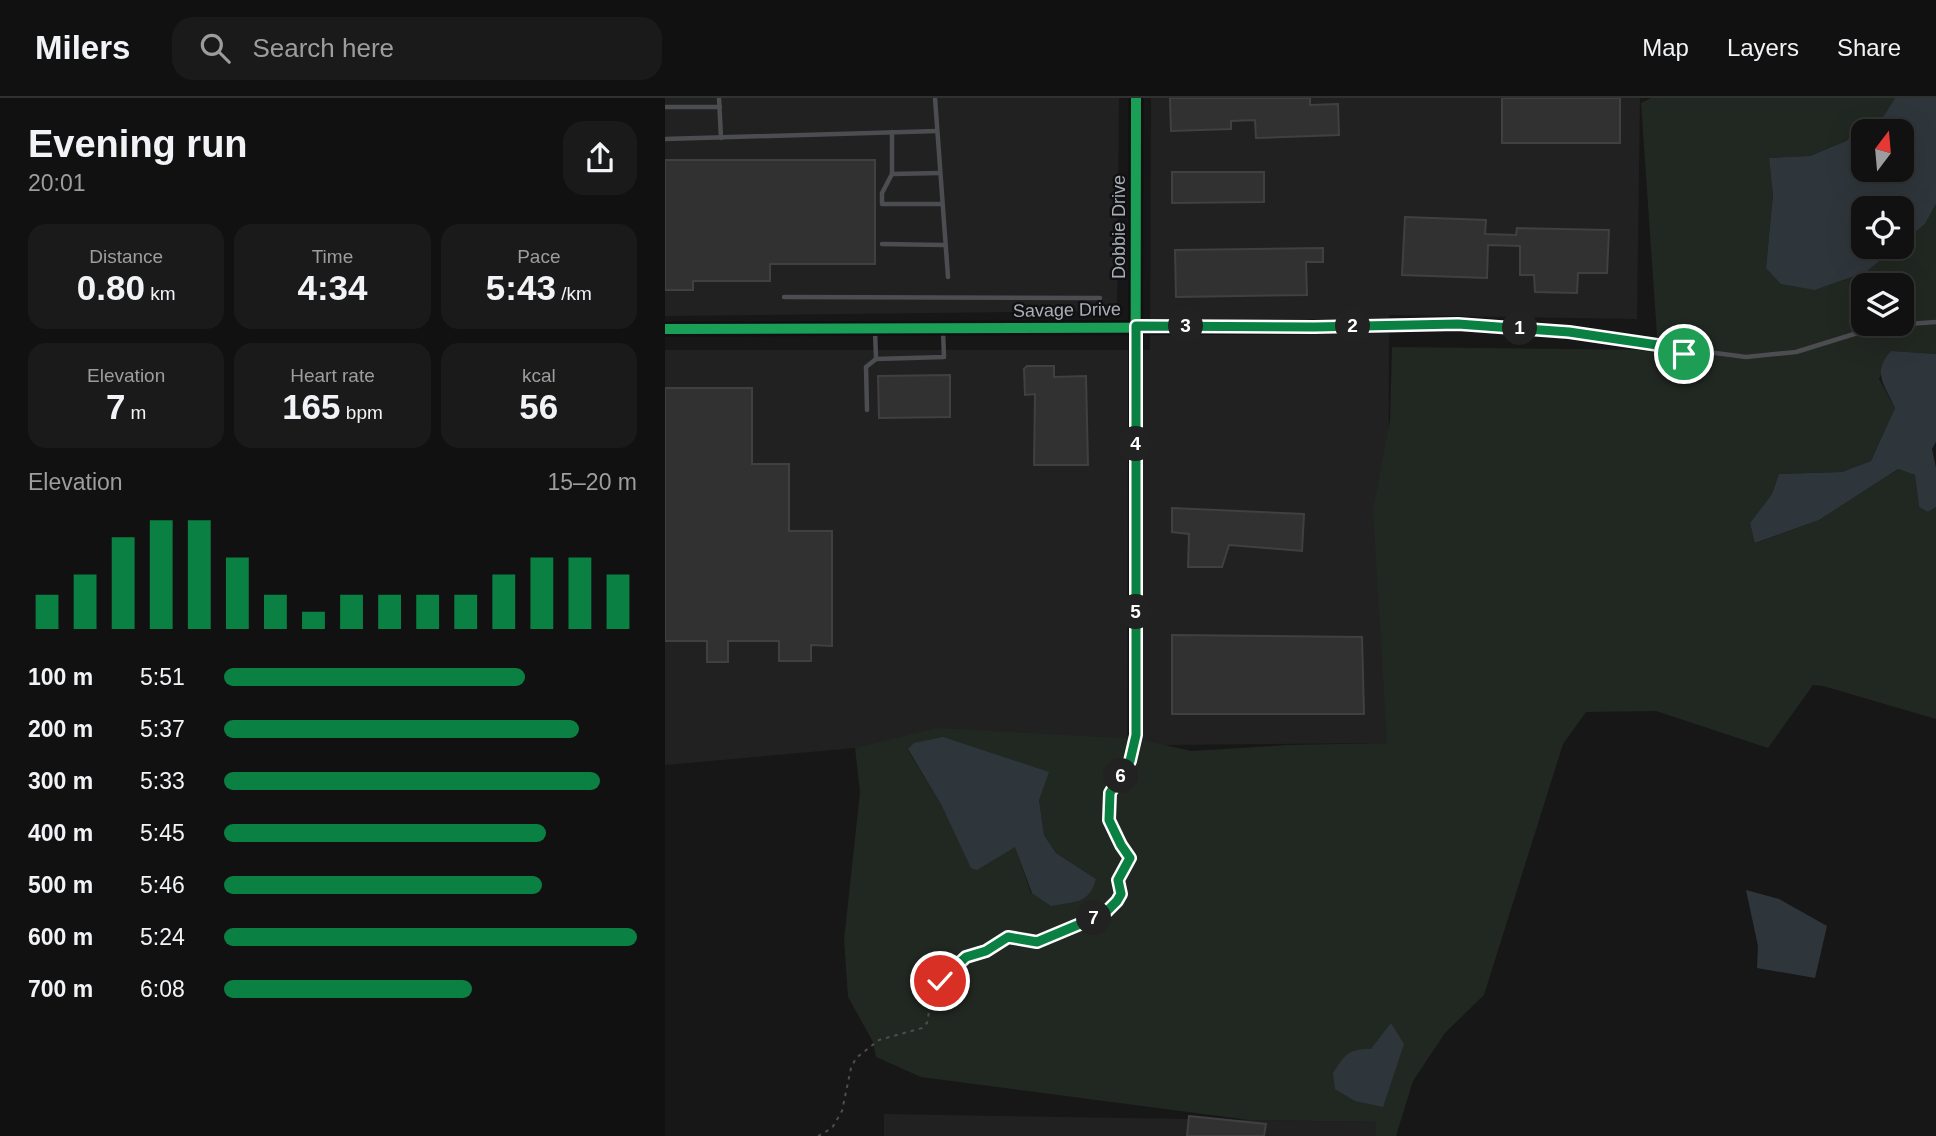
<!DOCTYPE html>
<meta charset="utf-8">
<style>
:root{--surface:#111;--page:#1a1a1a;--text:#f1f3f6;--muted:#9c9d9f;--line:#303131;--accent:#0b8043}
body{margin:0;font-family:Helvetica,sans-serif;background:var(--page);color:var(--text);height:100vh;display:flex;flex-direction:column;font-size:26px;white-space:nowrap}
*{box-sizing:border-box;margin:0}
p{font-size:23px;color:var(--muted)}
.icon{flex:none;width:38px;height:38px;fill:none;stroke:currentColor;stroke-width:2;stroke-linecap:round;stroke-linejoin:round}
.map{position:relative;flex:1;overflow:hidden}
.sheet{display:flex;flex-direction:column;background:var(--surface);width:665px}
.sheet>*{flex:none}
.needle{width:46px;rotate:16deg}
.controls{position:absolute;left:1186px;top:21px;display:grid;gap:14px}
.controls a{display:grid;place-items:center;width:63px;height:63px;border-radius:14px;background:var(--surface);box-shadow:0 7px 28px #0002,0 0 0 2px var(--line);font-size:35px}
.pin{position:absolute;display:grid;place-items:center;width:60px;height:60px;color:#fff;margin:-30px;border:4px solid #fff;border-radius:50%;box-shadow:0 2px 7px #0007}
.km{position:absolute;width:35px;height:35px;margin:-18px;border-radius:50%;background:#222;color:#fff;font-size:19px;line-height:35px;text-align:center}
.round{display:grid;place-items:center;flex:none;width:74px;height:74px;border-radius:21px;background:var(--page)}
.head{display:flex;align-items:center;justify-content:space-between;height:119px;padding:0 28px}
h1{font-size:38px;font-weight:700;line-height:52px}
.stats{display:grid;grid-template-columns:repeat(3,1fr);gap:10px;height:119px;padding:7px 28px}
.stats div{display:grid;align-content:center;border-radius:18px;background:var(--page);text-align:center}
.stats b{font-size:35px;font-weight:700}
.stats small{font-size:19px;font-weight:400}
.stats p{font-size:19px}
.chart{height:196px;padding:14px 28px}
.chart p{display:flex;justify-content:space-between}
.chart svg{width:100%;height:126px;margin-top:7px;stroke:var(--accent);stroke-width:6}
ul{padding:0 28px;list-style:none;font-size:23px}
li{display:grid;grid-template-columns:112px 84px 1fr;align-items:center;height:52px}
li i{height:18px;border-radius:9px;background:var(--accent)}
header{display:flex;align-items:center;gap:42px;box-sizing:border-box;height:98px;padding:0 35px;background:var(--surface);border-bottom:2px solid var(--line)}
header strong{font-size:33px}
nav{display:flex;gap:38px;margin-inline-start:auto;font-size:24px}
.search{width:490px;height:63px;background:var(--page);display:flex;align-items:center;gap:18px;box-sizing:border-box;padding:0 24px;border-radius:21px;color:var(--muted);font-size:26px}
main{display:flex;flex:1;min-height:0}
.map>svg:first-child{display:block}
.built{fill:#212122}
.green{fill:#212721;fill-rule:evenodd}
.water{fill:#2f363b;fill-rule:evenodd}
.building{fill:#313132;stroke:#404043;stroke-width:2}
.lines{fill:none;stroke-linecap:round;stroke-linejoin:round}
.path{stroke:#4d4e50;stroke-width:2;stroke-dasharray:3.5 5;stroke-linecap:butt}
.service{stroke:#4c4d50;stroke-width:4.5}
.minor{stroke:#4c4d50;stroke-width:10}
.cycleway-casing{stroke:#111113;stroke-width:15}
.cycleway{stroke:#1a9f57;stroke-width:10}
.route-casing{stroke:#fff;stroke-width:14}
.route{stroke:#0b8043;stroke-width:9}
.labels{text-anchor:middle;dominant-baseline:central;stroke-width:5;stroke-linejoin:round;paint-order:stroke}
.street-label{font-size:18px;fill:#aaaeb6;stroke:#111113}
</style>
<header>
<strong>Milers</strong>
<div class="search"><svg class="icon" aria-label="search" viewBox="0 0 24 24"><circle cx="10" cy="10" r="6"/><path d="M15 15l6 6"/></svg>Search here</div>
<nav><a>Map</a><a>Layers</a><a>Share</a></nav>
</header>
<main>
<section class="sheet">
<div class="head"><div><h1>Evening run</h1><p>20:01</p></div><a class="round"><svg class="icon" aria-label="share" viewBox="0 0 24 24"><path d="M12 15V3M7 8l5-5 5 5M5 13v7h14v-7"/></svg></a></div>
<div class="stats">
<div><p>Distance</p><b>0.80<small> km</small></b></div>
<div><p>Time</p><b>4:34</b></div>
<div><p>Pace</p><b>5:43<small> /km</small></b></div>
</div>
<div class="stats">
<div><p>Elevation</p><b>7<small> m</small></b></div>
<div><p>Heart rate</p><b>165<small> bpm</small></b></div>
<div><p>kcal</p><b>56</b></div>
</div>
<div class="chart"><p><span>Elevation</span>15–20 m</p>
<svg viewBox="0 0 160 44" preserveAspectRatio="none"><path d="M5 44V32M15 44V25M25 44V12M35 44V6M45 44V6M55 44V19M65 44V32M75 44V38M85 44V32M95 44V32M105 44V32M115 44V32M125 44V25M135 44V19M145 44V19M155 44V25"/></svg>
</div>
<ul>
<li><b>100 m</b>5:51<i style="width:73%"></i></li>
<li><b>200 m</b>5:37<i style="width:86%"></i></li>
<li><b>300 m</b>5:33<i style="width:91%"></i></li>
<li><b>400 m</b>5:45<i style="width:78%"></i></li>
<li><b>500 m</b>5:46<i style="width:77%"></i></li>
<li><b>600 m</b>5:24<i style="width:100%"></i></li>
<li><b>700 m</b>6:08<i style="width:60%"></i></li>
</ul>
</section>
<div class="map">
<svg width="1271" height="1038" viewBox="0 0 1271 1038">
<rect width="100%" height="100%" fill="#171717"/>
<g class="built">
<polygon points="0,0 454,0 452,213 0,218"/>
<polygon points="486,0 975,0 972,221 724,217 723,645 190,650 0,667 0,252 485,252"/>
<polygon points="219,1016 712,1024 710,1038 219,1038"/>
</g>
<path class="green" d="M986,0H1230L1220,18L1202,25L1181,43L1145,58L1104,60L1108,97L1101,170L1150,192L1201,174L1232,149H1237V145L1260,126L1271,106V256L1226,253L1214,281L1230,310L1206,363L1177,374L1114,376L1107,396L1085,425L1091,445L1154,422L1233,371L1250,377L1254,409L1263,414L1271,409V621L1158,588L1148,587L1103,650L991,613L921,614L898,646L819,897L780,935L748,983L731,1038H710L711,1024L584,1022L256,979L211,959L208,944L183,899L179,842L195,694L190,650L272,630L472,641L527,653L623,647L722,645L708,412L725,322L727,249L993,252L976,5ZM1199,187H1237V226H1199ZM243,652L374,702L379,737L391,755L431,781L366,795L350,748L277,708Z"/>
<g class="water">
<path d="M1230,0H1271V106L1260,126L1237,145V110H1199V149H1232L1201,174L1150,192L1116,186L1101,170L1108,97L1104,60L1145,58L1181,43L1202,25L1219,18ZM1237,33V72H1199V33Z"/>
<path d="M1226,253L1271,256V344L1267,351L1271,370V409L1263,414L1254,409L1250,377L1233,371L1154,422L1090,445L1085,425L1107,396L1114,376L1177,374L1206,363L1230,310C1220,287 1206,275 1226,253Z"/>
<path d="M278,639L384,674L374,702L379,737L391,755L431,781C424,807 409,803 386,808L367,795L350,749L312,772L306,770L277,708L243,651L249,645Z"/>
<polygon points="1081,792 1114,801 1162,828 1150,880 1092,870 1093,848"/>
<path d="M726,925L739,946L718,1009L690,1003L670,991L668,975C680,957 682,951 706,951Z"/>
</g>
<g class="building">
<polygon points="505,0 645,0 645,7 673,6 674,37 591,40 590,22 566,23 566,31 506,33"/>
<rect x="837" y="0" width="118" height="45"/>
<polygon points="0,62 210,62 210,166 105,166 105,183 28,183 28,192 0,192"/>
<polygon points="507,74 599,74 599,104 507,105"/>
<polygon points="740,119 821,122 820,136 851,137 852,130 944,132 942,175 913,175 912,195 870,194 869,177 855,177 855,148 823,147 822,180 737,177"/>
<polygon points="658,150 658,164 641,164 642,197 511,199 510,152"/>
<polygon points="362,268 389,268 389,279 421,278 423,367 369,367 370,296 360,297 359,271"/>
<polygon points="285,277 285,319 214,320 213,278"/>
<polygon points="0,290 87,290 87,366 124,366 124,433 167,433 167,548 146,547 146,563 114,563 114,543 63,543 63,564 42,564 42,543 0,543"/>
<polygon points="507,410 639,416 637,453 564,447 557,469 523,469 524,436 507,434"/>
<polygon points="507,537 697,539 699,616 507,616"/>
<polygon points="524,1018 601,1026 599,1038 522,1038"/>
</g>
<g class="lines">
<path class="path" d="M153,1038L167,1030L177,1013L186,970L191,960L214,942L257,930L262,925L266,903L275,883L301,859L321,853L343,839L372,844L439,816L452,803L456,796L453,782L465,760C452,741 436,717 446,693C454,676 464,669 468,648"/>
<g class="service">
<polyline points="54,0 56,40"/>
<polyline points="270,0 283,179"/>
<polyline points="0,9 55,9"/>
<polyline points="227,34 227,76 275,75"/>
<polyline points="0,41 272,33"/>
<polyline points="227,76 217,95 217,106 277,106"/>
<polyline points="217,146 279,147"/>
<polyline points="119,199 435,200"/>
<polyline points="210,232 211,261 279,259 278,232"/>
<path d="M1014,249C1023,247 1029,248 1035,253L1081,259L1131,254L1215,228L1271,224"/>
<polyline points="1014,250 1019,256 1031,257 1035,253"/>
<polyline points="202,312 201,269 211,261"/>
</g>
<g class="minor">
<polyline points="0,231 649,229 793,226 904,234 1013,250"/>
<polyline points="470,637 471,0"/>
</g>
<g class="cycleway-casing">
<g id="cycleway">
<polyline points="0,231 649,229 793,226 904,234 1013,250"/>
<polyline points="470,637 471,0"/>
</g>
</g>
<use href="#cycleway" class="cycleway"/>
</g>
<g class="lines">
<g class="route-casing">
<polyline id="route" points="275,883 301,859 321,853 343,839 372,844 439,816 452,803 456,796 453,782 465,760 456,747 444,722 445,695 465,663 471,637 471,228 649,229 793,226 904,234 1013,250 1019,256"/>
</g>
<use href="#route" class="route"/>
</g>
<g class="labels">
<g class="street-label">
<text transform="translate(454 129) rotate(-90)">Dobbie Drive</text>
<text transform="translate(402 212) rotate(-1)">Savage Drive</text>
</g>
</g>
</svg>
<div class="controls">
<a><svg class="needle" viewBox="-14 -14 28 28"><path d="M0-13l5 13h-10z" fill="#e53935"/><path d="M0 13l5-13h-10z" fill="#9c9d9f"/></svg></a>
<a><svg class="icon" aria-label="locate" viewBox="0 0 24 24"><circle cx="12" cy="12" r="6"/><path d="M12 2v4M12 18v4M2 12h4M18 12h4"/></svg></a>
<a><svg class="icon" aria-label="layers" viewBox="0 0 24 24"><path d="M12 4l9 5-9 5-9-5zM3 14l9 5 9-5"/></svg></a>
</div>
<div class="pin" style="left:1019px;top:256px;background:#1e9e55"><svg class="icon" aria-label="arrive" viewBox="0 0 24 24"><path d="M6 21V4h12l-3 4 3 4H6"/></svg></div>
<div class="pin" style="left:275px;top:883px;background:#d93025"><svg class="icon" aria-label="check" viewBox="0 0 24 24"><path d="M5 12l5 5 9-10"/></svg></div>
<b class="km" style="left:855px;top:230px">1</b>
<b class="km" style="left:688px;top:228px">2</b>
<b class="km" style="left:521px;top:228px">3</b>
<b class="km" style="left:471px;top:346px">4</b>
<b class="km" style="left:471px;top:514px">5</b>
<b class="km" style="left:456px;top:678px">6</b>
<b class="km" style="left:429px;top:820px">7</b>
</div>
</main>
